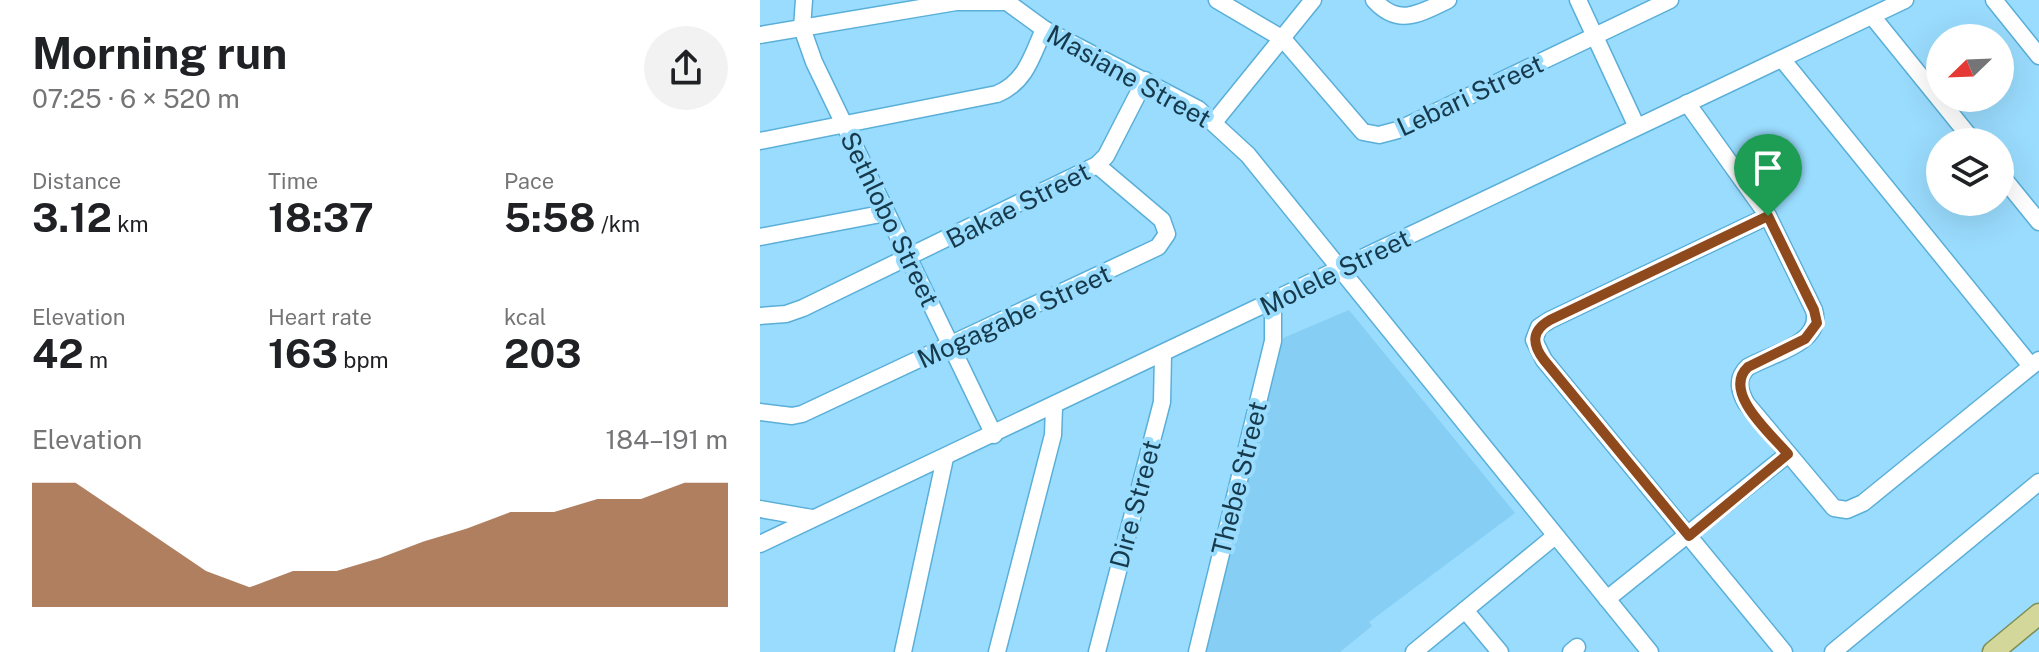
<!DOCTYPE html>
<meta charset="utf-8">
<style>
:root{--surface:#fff;--page:#f2f2f2;--text:#202124;--muted:#757577;--accent:#8e4a1c}
body{margin:0;font-family:"Public Sans",sans-serif;background:var(--page);color:var(--text);height:100vh;display:flex;flex-direction:column;font-size:30px;white-space:nowrap}
*{box-sizing:border-box;margin:0}
p{font-size:26px;color:var(--muted)}
.icon{flex:none;width:44px;height:44px;fill:none;stroke:currentColor;stroke-width:2;stroke-linecap:round;stroke-linejoin:round}
.map{position:relative;flex:1;overflow:hidden}
.details{display:flex;flex-direction:column;background:var(--surface);width:760px}
.details>*{flex:none}
.needle{width:52px;rotate:247deg}
.controls{position:absolute;left:1166px;top:24px;display:grid;gap:16px}
.controls a{display:grid;place-items:center;width:88px;height:88px;border-radius:50%;background:var(--surface);box-shadow:0 8px 32px #0002;font-size:40px}
.pin{position:absolute;display:grid;place-items:center;width:68px;height:68px;color:#fff;margin:-82px -34px;border-radius:50% 50% 50% 0;rotate:-45deg;box-shadow:0 0 8px #0007}
.pin .icon{rotate:45deg}
.round{display:grid;place-items:center;flex:none;width:84px;height:84px;border-radius:42px;background:var(--page)}
.overview{display:flex;align-items:center;justify-content:space-between;height:136px;padding:0 32px}
h1{font-size:44px;font-weight:700;line-height:60px}
.figures{display:grid;grid-template-columns:repeat(3,1fr);gap:12px;height:136px;padding:8px 32px}
.figures div{display:grid;align-content:center}
.figures b{font-size:40px;font-weight:700}
.figures small{font-size:22px;font-weight:400}
.figures p{font-size:22px}
.chart{height:224px;padding:16px 32px}
.chart p{display:flex;justify-content:space-between}
.chart svg{width:100%;height:144px;margin-top:8px;fill:var(--accent);opacity:.7}
main{display:flex;flex:1;min-height:0}
.map>svg:first-child{display:block}
.built{fill:#86cef3}
.lines{fill:none;stroke-linecap:round;stroke-linejoin:round}
.minor-casing{stroke:#5aafd8;stroke-width:19}
.major-casing{stroke:#7f8e52;stroke-width:23}
.minor{stroke:#fff;stroke-width:16}
.major{stroke:#d4d79a;stroke-width:20}
.route-casing{stroke:#fff;stroke-width:16}
.route{stroke:#8e4a1c;stroke-width:10}
.labels{text-anchor:middle;dominant-baseline:central;stroke-width:8;stroke-linejoin:round;paint-order:stroke}
.street-label{font-size:26px;fill:#163a4b;stroke:#9adcfe}
</style>
<main>
<section class="details">
<div class="overview"><div><h1>Morning run</h1><p>07:25 · 6 × 520 m</p></div><a class="round"><svg class="icon" aria-label="share" viewBox="0 0 24 24"><path d="M12 15V3M7 8l5-5 5 5M5 13v7h14v-7"/></svg></a></div>
<div class="figures">
<div><p>Distance</p><b>3.12<small> km</small></b></div>
<div><p>Time</p><b>18:37</b></div>
<div><p>Pace</p><b>5:58<small> /km</small></b></div>
</div>
<div class="figures">
<div><p>Elevation</p><b>42<small> m</small></b></div>
<div><p>Heart rate</p><b>163<small> bpm</small></b></div>
<div><p>kcal</p><b>203</b></div>
</div>
<div class="chart"><p><span>Elevation</span>184–191 m</p>
<svg viewBox="0 0 160 44" preserveAspectRatio="none"><path d="M0 44V6L10 6L20 15L30 24L40 33L50 38L60 33L70 33L80 29L90 24L100 20L110 15L120 15L130 11L140 11L150 6L160 6V44z"/></svg>
</div>
</section>
<div class="map">
<svg width="1279" height="652" viewBox="0 0 1279 652">
<rect width="100%" height="100%" fill="#9adcfe"/>
<polygon class="built" points="589,310 755,513 609,622 612,626 580,652 444,652 523,338"/>
<g class="lines">
<g class="minor-casing">
<g id="minor">
<polyline points="44,0 42,28 54,62 234,435"/>
<polyline points="457,0 523,39 603,132 619,135 638,130 910,0"/>
<path d="M614,0C638,27 659,14 688,0"/>
<polyline points="818,0 876,125"/>
<polyline points="1234,0 1279,56"/>
<polyline points="1112,16 1214,142"/>
<polyline points="0,35 196,2 247,2 284,29 438,109 488,155 890,652"/>
<polyline points="1022,59 1271,366"/>
<path d="M927,103L1008,216L1054,310C1064,343 1011,354 988,367C976,378 979,390 986,403L1074,508L1087,510L1103,503L1279,360"/>
<polyline points="455,121 553,0"/>
<path d="M0,141L237,94C266,82 272,56 284,29"/>
<polyline points="1240,174 1279,222"/>
<polyline points="1008,216 790,320 779,327 774,340 784,360 1024,652"/>
<polyline points="0,237 126,213"/>
<polyline points="0,316 26,314 43,308 337,165 346,156 385,80"/>
<polyline points="0,412 32,416 42,414 398,247 407,234 402,220 337,165"/>
<polyline points="0,509 52,518"/>
<polyline points="0,544 1145,0"/>
<polyline points="847,599 1028,454"/>
<polyline points="705,610 740,652"/>
<polyline points="143,652 185,458"/>
<polyline points="237,652 293,435 294,407"/>
<polyline points="337,652 402,402 403,355"/>
<polyline points="437,652 513,341 513,302"/>
<polyline points="654,652 795,536"/>
<polyline points="811,652 817,647"/>
<polyline points="1073,652 1279,482"/>
</g>
</g>
<g class="major-casing">
<polyline id="major" points="1233,652 1279,614"/>
</g>
<use href="#minor" class="minor"/>
<use href="#major" class="major"/>
</g>
<g class="lines">
<g class="route-casing">
<path id="route" d="M1008,216L1054,310L1057,323L1045,339L988,367C961,392 1012,435 1028,454L929,536L784,360C772,344 771,331 790,320Z"/>
</g>
<use href="#route" class="route"/>
</g>
<g class="labels">
<g class="street-label">
<text transform="translate(369 76) rotate(29)">Masiane Street</text>
<text transform="translate(710 95) rotate(-25)">Lebari Street</text>
<text transform="translate(258 205) rotate(-27)">Bakae Street</text>
<text transform="translate(130 219) rotate(64)">Sethlobo Street</text>
<text transform="translate(575 272) rotate(-26)">Molele Street</text>
<text transform="translate(254 316) rotate(-25)">Mogagabe Street</text>
<text transform="translate(479 478) rotate(-76)">Thebe Street</text>
<text transform="translate(375 504) rotate(-75)">Dire Street</text>
</g>
</g>
</svg>
<div class="controls">
<a><svg class="needle" viewBox="-14 -14 28 28"><path d="M0-13l5 13h-10z" fill="#e53935"/><path d="M0 13l5-13h-10z" fill="#757577"/></svg></a>
<a><svg class="icon" aria-label="layers" viewBox="0 0 24 24"><path d="M12 4l9 5-9 5-9-5zM3 14l9 5 9-5"/></svg></a>
</div>
<div class="pin" style="left:1008px;top:216px;background:#1e9e55"><svg class="icon" aria-label="arrive" viewBox="0 0 24 24"><path d="M6 21V4h12l-3 4 3 4H6"/></svg></div>
</div>
</main>
